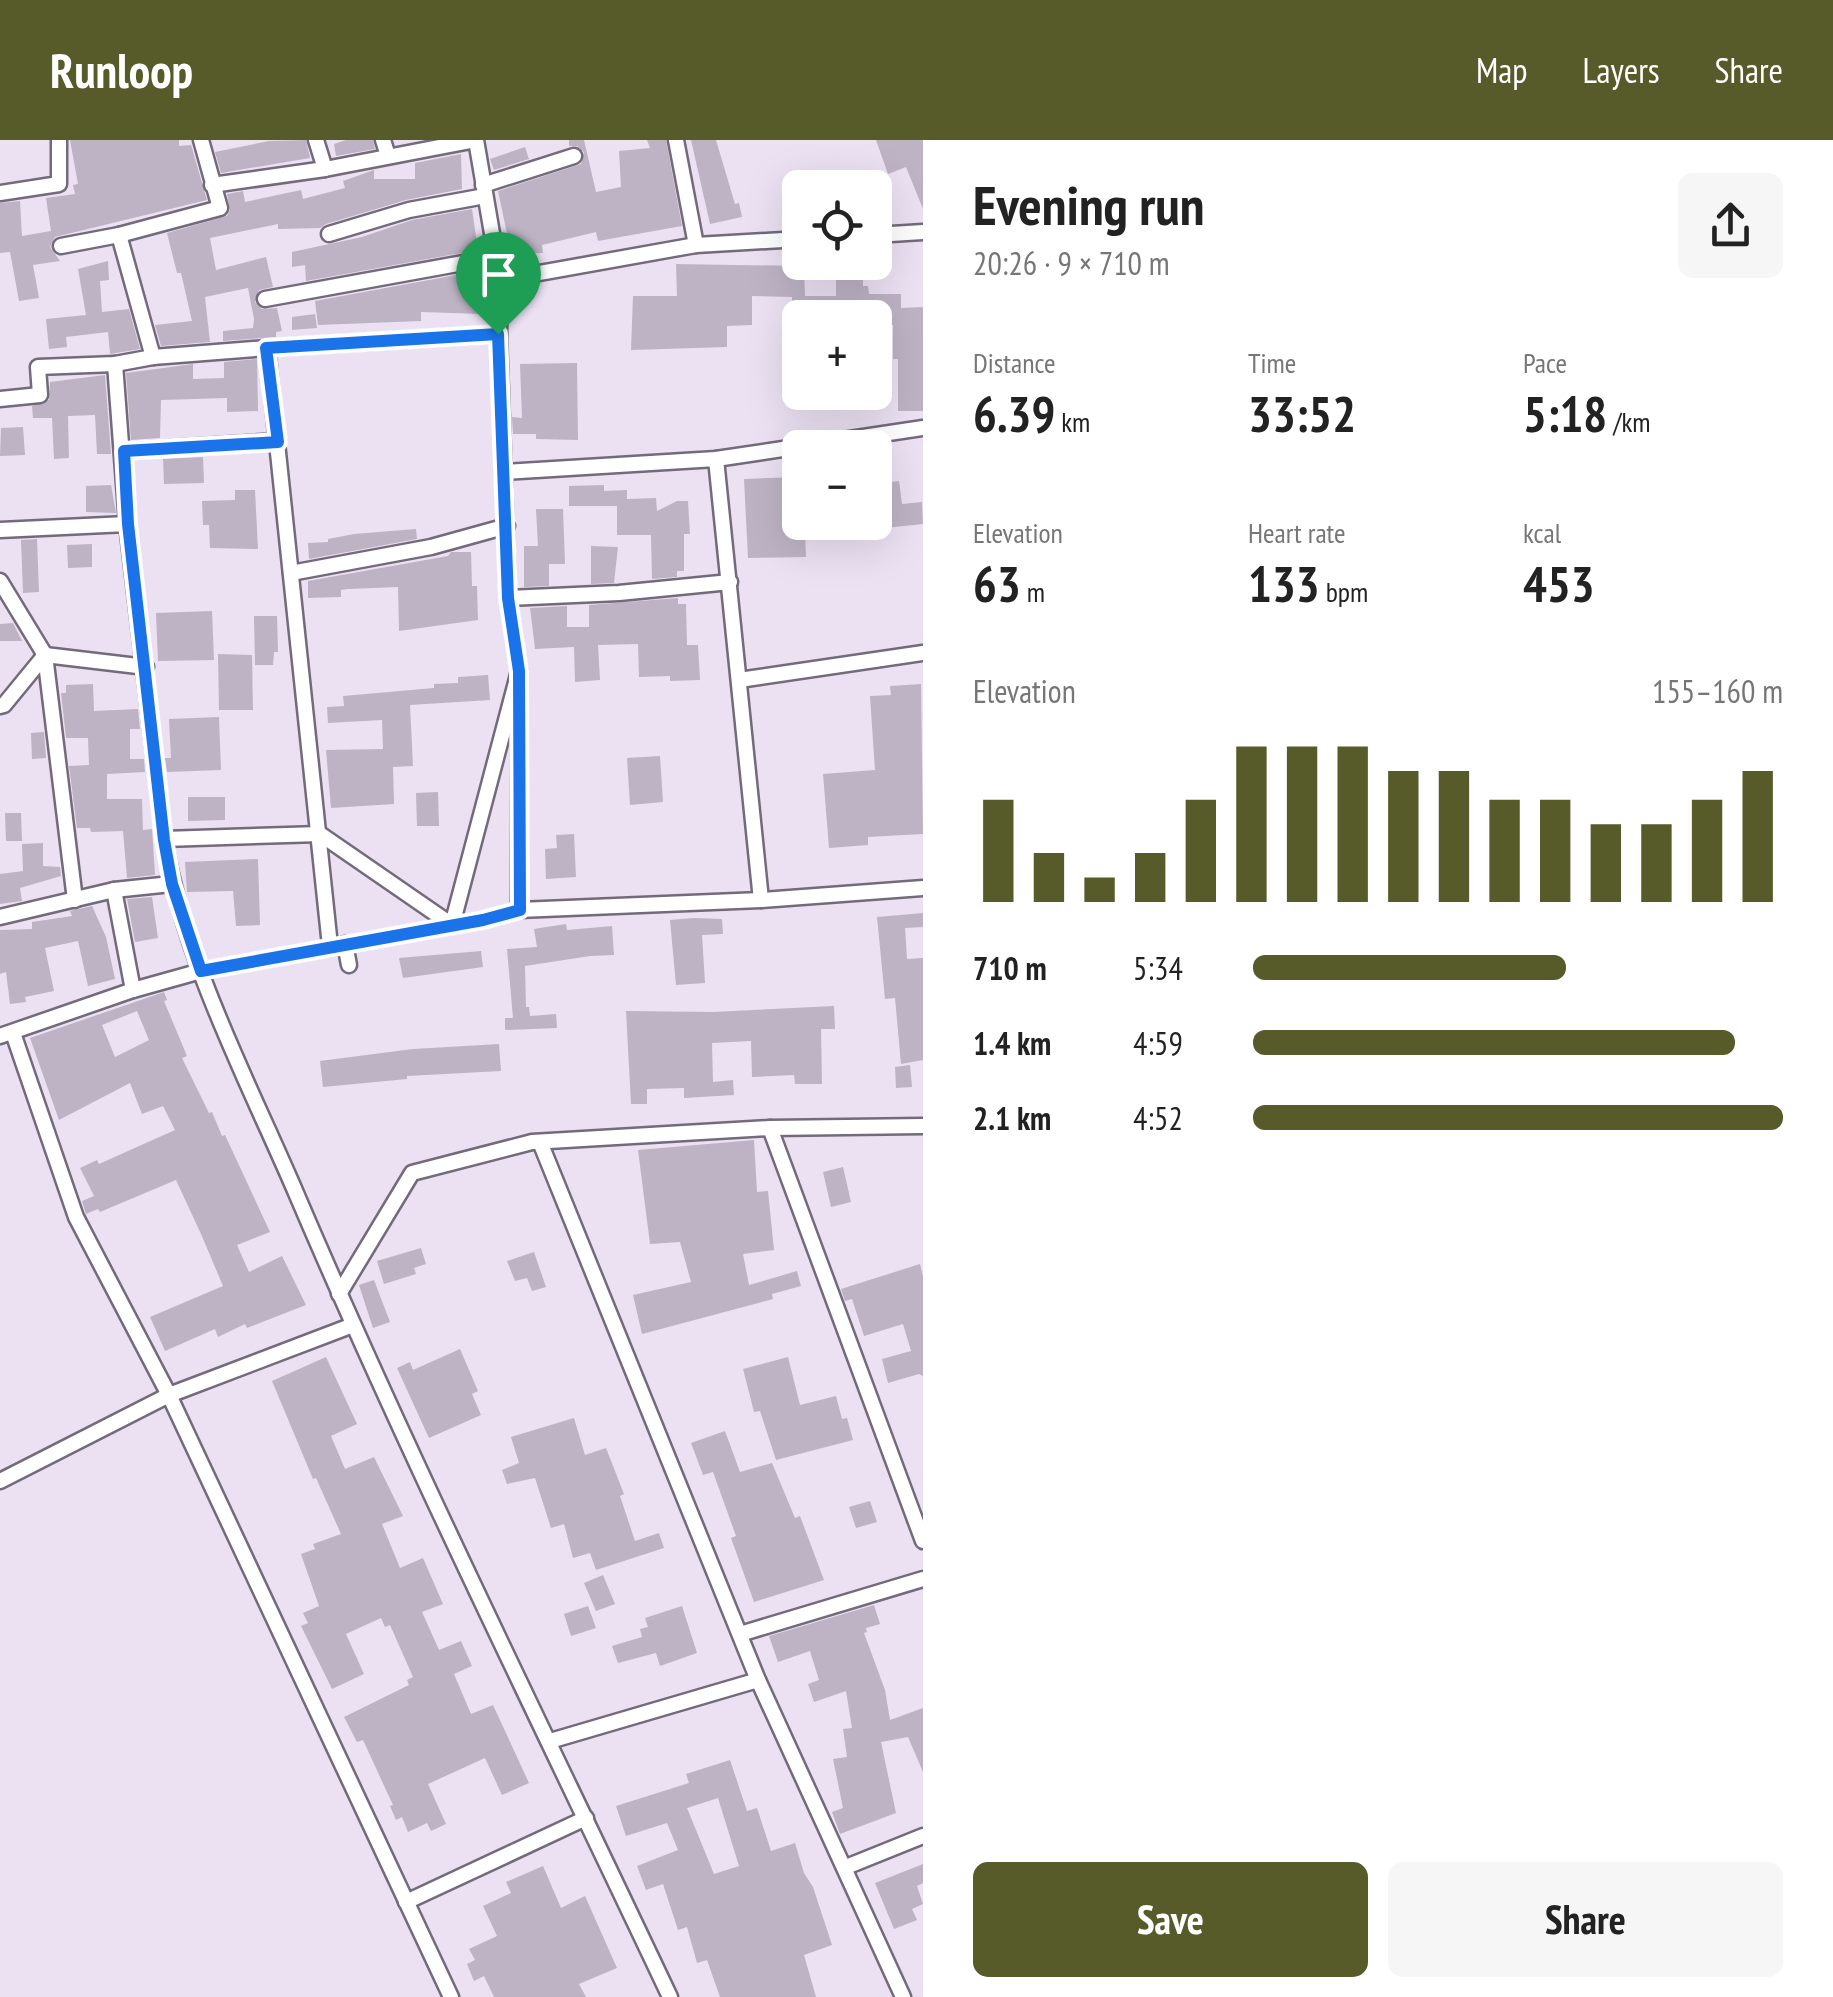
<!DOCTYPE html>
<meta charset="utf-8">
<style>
:root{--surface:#fff;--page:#f6f6f6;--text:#222;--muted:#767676;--accent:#565b29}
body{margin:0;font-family:"PT Sans Narrow",sans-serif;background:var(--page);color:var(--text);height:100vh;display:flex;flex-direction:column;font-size:38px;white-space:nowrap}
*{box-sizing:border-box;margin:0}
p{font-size:32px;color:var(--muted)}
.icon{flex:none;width:55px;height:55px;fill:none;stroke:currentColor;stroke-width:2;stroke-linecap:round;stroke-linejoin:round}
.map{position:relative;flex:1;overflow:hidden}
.side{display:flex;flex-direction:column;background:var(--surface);width:910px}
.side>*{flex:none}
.buttons{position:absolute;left:782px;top:30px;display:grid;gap:20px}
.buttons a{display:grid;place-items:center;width:110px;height:110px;border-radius:15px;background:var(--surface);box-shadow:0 10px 40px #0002;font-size:50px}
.pin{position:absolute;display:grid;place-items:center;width:85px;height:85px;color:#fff;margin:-102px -42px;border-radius:50% 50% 50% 0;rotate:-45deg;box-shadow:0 0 10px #0007}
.pin .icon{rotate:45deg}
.round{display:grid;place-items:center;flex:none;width:105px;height:105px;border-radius:15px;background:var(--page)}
.overview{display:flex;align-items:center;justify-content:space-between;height:170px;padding:0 50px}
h1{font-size:55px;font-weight:700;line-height:75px}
.stats{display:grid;grid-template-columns:repeat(3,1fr);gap:15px;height:170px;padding:10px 50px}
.stats div{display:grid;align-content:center}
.stats b{font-size:50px;font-weight:700}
.stats small{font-size:28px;font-weight:400}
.stats p{font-size:28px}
.chart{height:280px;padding:20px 50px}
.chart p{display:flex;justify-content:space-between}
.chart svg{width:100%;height:180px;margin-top:10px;stroke:var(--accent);stroke-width:6}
.button{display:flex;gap:20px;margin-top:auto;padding:20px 50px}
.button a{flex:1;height:115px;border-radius:15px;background:var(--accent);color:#fff;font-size:40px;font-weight:700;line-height:115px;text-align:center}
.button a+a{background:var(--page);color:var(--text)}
ul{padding:0 50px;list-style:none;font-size:32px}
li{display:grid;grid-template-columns:160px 120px 1fr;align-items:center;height:75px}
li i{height:25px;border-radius:12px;background:var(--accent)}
header{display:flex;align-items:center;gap:60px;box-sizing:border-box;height:140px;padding:0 50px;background:var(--accent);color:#fff}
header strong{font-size:48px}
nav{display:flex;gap:55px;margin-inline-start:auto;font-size:35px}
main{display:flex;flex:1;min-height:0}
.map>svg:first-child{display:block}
.building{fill:#bdb3c5;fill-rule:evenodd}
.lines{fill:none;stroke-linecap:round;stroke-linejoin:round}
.minor-casing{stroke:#736a7a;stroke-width:19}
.minor{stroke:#fff;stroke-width:14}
.route-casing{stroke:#fff;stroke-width:20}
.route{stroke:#1a73e8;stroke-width:12}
</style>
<header>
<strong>Runloop</strong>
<nav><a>Map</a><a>Layers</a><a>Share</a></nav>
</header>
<main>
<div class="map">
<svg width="923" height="1857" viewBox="0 0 923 1857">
<rect width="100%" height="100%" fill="#ebe1f3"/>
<g class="building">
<polygon points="70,0 179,0 179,6 191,5 207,60 55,97 50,107 60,121 33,125 39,158 19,161 10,112 0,113 0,63 20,61 22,96 51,91 46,58 75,54 73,45 78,44"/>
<polygon points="306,0 310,18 221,33 215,12 269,1"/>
<polygon points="346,0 373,0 375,9 336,16 334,4"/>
<polygon points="569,0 584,0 596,52 621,47 619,11 650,8 647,0 666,0 682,86 598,101 596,92 542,105 543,113 518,114 517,101 509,103 498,51 581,24 584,12 577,6 569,6"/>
<polygon points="691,0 716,0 735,64 739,63 742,77 710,84"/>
<polygon points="876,0 923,0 923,69 906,27 888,34"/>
<polygon points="525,7 529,19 494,30 490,19"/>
<polygon points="461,14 462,49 406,60 326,84 320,88 278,89 278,84 210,98 216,130 266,117 273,147 259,150 255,162 262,169 277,168 282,191 276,192 276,197 223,201 223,191 253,188 254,179 248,148 205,157 210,202 161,206 155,185 192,181 181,133 177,133 167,93 227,76 230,70 227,54 243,51 245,62 301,50 303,59 345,48 343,41 374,30 374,39 415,39 415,23"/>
<polygon points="472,69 478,110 306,141 305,125 292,127 292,112 362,97 412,80"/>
<polygon points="108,121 109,140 100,141 102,172 129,169 140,209 110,214 108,192 66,197 67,207 49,209 46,179 86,175 78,129"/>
<polygon points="836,122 863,122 863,146 868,146 869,154 901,154 901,168 923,167 923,271 898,271 898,219 893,219 893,185 886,185 886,178 792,178 792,157 752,156 752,185 727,186 727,207 631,210 633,156 677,156 676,124 804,126 805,156 836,156"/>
<polygon points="478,131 479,152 483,152 482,174 421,172 421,181 318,185 315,161"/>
<polygon points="315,174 317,188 292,190 292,177"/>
<polygon points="257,219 258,271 227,272 227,258 161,260 160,298 131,300 126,233 193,224 193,239 224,238 224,222"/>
<polygon points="577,223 578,300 536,299 536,294 513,294 512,277 522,278 520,224"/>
<polygon points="105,235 111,314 97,314 95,275 68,276 69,318 54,319 52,278 33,278 32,266 49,260 50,242"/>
<polygon points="23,287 25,315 0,316 1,288"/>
<polygon points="203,317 204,343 164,344 163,319"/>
<polygon points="798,337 800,392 805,392 806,417 748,418 744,339"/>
<polygon points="899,341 902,364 922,362 923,384 875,389 875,344"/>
<polygon points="111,345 116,373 86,372 86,346"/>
<polygon points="604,345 604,351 627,350 627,359 656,358 657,371 677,361 688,361 690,394 684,394 684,431 677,431 677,437 652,439 651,395 617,395 617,366 569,366 569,346"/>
<polygon points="235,350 255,350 258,409 210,408 209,385 203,385 202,361 235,360"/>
<polygon points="536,369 563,369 565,424 549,424 549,446 524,447 524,406 538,406"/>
<polygon points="416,389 417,399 309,419 308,403 328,402 328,399 354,394"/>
<polygon points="37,399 39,452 23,453 21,400"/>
<polygon points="92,404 92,427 68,428 67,405"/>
<polygon points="591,406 618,407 614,443 591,444"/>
<polygon points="451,412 471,412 472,446 477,446 478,480 399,491 398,447 348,449 341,450 341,457 308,458 308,441 448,416"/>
<polygon points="678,458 678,464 686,464 687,505 698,505 700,540 670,541 670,536 639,537 638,504 598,505 600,540 575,542 574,507 535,509 530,468 567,466 567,487 589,487 589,465"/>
<polygon points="212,471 214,520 158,521 156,473"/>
<polygon points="254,476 277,476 278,512 274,512 273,525 255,525"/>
<polygon points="13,483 22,501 0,501 0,484"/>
<polygon points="218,514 252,515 253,570 219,570"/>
<polygon points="488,535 490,560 410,565 413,626 393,627 394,664 331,668 326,610 383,609 382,580 328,583 327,567 344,566 343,556 434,548 434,544 458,543 458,537"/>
<polygon points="93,544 94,571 138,569 140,589 130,589 130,619 144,619 145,632 107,634 107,659 142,659 143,690 152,689 155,735 127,738 123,691 91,692 90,688 77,688 69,626 89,625 88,598 66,598 61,553 66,553 66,545"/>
<polygon points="921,544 923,694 868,697 868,705 829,708 823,634 875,630 870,556 891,555 890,546"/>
<polygon points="219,577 221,630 167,632 165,618 171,618 169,579"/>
<polygon points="44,592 46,618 32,619 31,593"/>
<polygon points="660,616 663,662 630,665 627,618"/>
<polygon points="438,652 439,686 417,686 416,653"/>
<polygon points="188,657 225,657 225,680 188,681"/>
<polygon points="5,673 21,673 22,701 6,701"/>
<polygon points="574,694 576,737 546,739 545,709 557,708 556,695"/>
<polygon points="43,703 43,726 60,727 61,736 20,748 22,761 0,764 0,734 23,731 22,704"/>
<polygon points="258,719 260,785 236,786 233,751 187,752 185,722"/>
<polygon points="152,757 158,798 135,802 127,759"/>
<polygon points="92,766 106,797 115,839 88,846 78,801 45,808 54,851 25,857 26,862 10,864 6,832 0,834 0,790 32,789 32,782 72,776 70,771"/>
<polygon points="923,773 923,787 905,788 907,819 923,818 923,920 901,924 895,858 885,859 877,777"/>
<polygon points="694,778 722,779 723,794 702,795 705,843 676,845 670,780"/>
<polygon points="566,784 567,790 612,786 614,815 590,816 525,826 526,867 529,867 530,876 556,874 557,888 505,890 505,878 513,878 507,809 537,807 534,789"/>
<polygon points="481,811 483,827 403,838 399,818"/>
<path d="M164,852L167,860L164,861L187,916L182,918L209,973L212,972L222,996L225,995L270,1092L237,1105L249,1132L282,1116L306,1165L247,1188L245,1184L218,1197L215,1189L165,1211L150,1177L223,1146L201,1094L176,1040L100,1072L98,1069L86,1074L82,1061L94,1056L80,1028L97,1020L99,1024L175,990L163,966L142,974L130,943L59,980L30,898ZM137,871L149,900L115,917L102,885Z"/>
<polygon points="834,866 835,889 821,889 822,944 795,944 794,935 752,937 751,901 712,903 713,942 733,940 734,955 684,958 684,948 647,949 647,964 631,964 626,871 713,872"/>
<polygon points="499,904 501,931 407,936 407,939 323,947 320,921 413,909"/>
<polygon points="910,925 912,947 896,948 895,927"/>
<polygon points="754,1000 757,1052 768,1051 774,1110 743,1114 749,1145 797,1131 801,1146 772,1154 773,1159 642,1194 633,1155 691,1142 680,1102 650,1104 638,1010"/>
<polygon points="843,1027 851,1062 831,1067 823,1032"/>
<polygon points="421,1108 426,1124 414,1128 416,1134 384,1144 377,1121"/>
<polygon points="534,1112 546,1147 532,1151 527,1138 515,1141 507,1121"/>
<polygon points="920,1124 923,1136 923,1236 919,1234 888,1243 882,1219 911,1211 903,1184 864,1196 852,1159 845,1161 841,1149"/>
<polygon points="374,1140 390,1182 373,1188 359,1145"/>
<polygon points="460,1209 478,1251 472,1254 481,1275 429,1298 397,1228 410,1222 413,1230"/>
<polygon points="326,1217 357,1284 331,1296 345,1329 374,1317 403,1376 382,1384 400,1428 423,1418 443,1464 422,1472 439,1510 461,1501 472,1526 454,1534 471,1574 493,1565 529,1643 502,1655 485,1618 428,1644 446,1684 431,1691 427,1683 408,1692 402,1677 396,1680 390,1666 393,1665 363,1600 357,1602 344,1577 409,1545 407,1540 413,1537 390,1485 385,1487 381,1478 346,1494 364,1534 332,1549 301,1486 308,1483 303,1473 319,1466 301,1414 315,1409 313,1404 341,1394 316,1338 313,1339 272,1241"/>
<polygon points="788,1217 800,1265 836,1256 842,1279 847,1278 853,1300 776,1320 760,1271 754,1272 743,1229"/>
<polygon points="574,1278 585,1315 606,1308 624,1354 620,1356 635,1401 659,1393 664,1408 596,1430 590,1413 573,1418 564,1384 551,1388 535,1338 507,1344 502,1330 519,1323 511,1297"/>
<polygon points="725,1291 740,1332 772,1323 795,1378 800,1376 824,1440 754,1462 731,1398 736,1396 713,1332 703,1335 691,1303"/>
<polygon points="870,1361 877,1382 856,1388 849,1367"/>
<polygon points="603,1435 615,1464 596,1471 584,1443"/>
<polygon points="874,1465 880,1484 866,1488 867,1492 864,1493 885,1550 890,1580 923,1568 923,1632 908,1597 881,1602 896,1673 840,1694 832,1672 843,1668 833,1619 847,1617 843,1589 852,1588 846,1551 814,1562 808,1544 819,1540 810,1511 778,1522 769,1496"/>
<polygon points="588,1466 596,1488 571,1496 564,1474"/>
<polygon points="682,1466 697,1513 660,1526 656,1513 618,1523 612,1506 642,1497 640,1489 648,1487 645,1478"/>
<path d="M730,1620L747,1671L757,1668L771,1711L795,1703L804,1733L813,1747L832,1805L804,1815L816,1857H720L707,1820L697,1823L687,1787L678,1790L663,1744L646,1750L637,1726L678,1710L667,1683L626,1696L616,1666L689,1643L686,1634ZM718,1658L739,1726L714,1734L687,1668Z"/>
<polygon points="923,1724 923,1743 917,1746 923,1764 912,1769 917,1780 894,1789 875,1743"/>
<polygon points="543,1726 561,1768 585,1756 617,1828 579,1844 586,1857 494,1857 484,1836 474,1841 467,1824 475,1820 469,1809 497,1796 483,1766 511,1753 506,1742"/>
</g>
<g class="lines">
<g class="minor-casing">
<g id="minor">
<polyline points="316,0 325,29"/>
<polyline points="383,0 388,16"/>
<polyline points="676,0 696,105"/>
<polyline points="212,45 325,29 476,0 500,140 696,105 800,99"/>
<polyline points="483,45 574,16"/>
<polyline points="0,53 59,44 59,0"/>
<polyline points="329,94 409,70 485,56"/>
<polyline points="119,95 153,217"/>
<polyline points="875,95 923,92"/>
<polyline points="61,106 119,95 220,68 201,0"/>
<polyline points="265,159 496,117"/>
<polyline points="499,194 508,458 519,531 519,770"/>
<polyline points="267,208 330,806"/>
<path d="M115,224L127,384L164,699C185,823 247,939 296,1053C412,1325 544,1590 670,1857"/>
<polyline points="0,259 40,255 38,227 115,224 153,217 267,208 499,194 500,140"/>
<polyline points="124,311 278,301"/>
<polyline points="716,319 761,760"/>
<polyline points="503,332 716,319 923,288"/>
<polyline points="0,390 127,384"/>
<polyline points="291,433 431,407 507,386"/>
<polyline points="0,441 45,515 75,760"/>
<polyline points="508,458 619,453 730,442"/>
<polyline points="739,540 923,513"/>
<polyline points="0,566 4,565 45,515 146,527"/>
<polyline points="164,699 320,694 452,785 519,531"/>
<polyline points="114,750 133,850"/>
<polyline points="0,777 114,750 171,744"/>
<polyline points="345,804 349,825"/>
<polyline points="13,893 76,1077 169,1255 353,1185"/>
<polyline points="0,896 133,850 201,831 483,780 519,770 761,760 923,748"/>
<polyline points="770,988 923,1401"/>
<polyline points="540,1002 758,1540 903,1857"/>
<polyline points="339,1154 412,1033 532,1002 770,988 923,986"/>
<polyline points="0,1341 169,1255 451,1857"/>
<polyline points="740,1494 923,1439"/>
<polyline points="550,1601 758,1540"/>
<polyline points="846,1727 923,1696"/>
<polyline points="406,1762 586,1678"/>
</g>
</g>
<use href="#minor" class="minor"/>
</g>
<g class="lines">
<g class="route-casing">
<polygon id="route" points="498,194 508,458 519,531 520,770 483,780 201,831 172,744 164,700 128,384 124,311 278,302 266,208"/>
</g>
<use href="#route" class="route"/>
</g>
</svg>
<div class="buttons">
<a><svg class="icon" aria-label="locate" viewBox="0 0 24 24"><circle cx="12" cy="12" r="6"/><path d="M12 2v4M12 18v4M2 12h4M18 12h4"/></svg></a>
<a>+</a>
<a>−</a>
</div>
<div class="pin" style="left:498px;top:194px;background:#1e9e55"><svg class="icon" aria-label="arrive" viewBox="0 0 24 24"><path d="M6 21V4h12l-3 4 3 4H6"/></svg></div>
</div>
<section class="side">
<div class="overview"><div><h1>Evening run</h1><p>20:26 · 9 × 710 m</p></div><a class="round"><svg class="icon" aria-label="share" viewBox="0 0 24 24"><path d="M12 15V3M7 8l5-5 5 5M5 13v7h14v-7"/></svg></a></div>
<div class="stats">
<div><p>Distance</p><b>6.39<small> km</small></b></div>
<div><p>Time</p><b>33:52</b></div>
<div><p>Pace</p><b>5:18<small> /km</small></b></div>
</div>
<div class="stats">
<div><p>Elevation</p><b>63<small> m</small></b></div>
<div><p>Heart rate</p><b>133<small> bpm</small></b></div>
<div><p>kcal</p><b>453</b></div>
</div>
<div class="chart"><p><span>Elevation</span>155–160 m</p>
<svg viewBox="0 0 160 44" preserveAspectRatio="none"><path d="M5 44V19M15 44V32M25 44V38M35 44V32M45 44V19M55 44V6M65 44V6M75 44V6M85 44V12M95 44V12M105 44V19M115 44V19M125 44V25M135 44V25M145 44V19M155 44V12"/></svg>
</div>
<ul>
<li><b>710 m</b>5:34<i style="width:59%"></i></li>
<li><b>1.4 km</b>4:59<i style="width:91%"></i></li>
<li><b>2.1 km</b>4:52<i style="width:100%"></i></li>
</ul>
<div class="button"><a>Save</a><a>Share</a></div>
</section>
</main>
